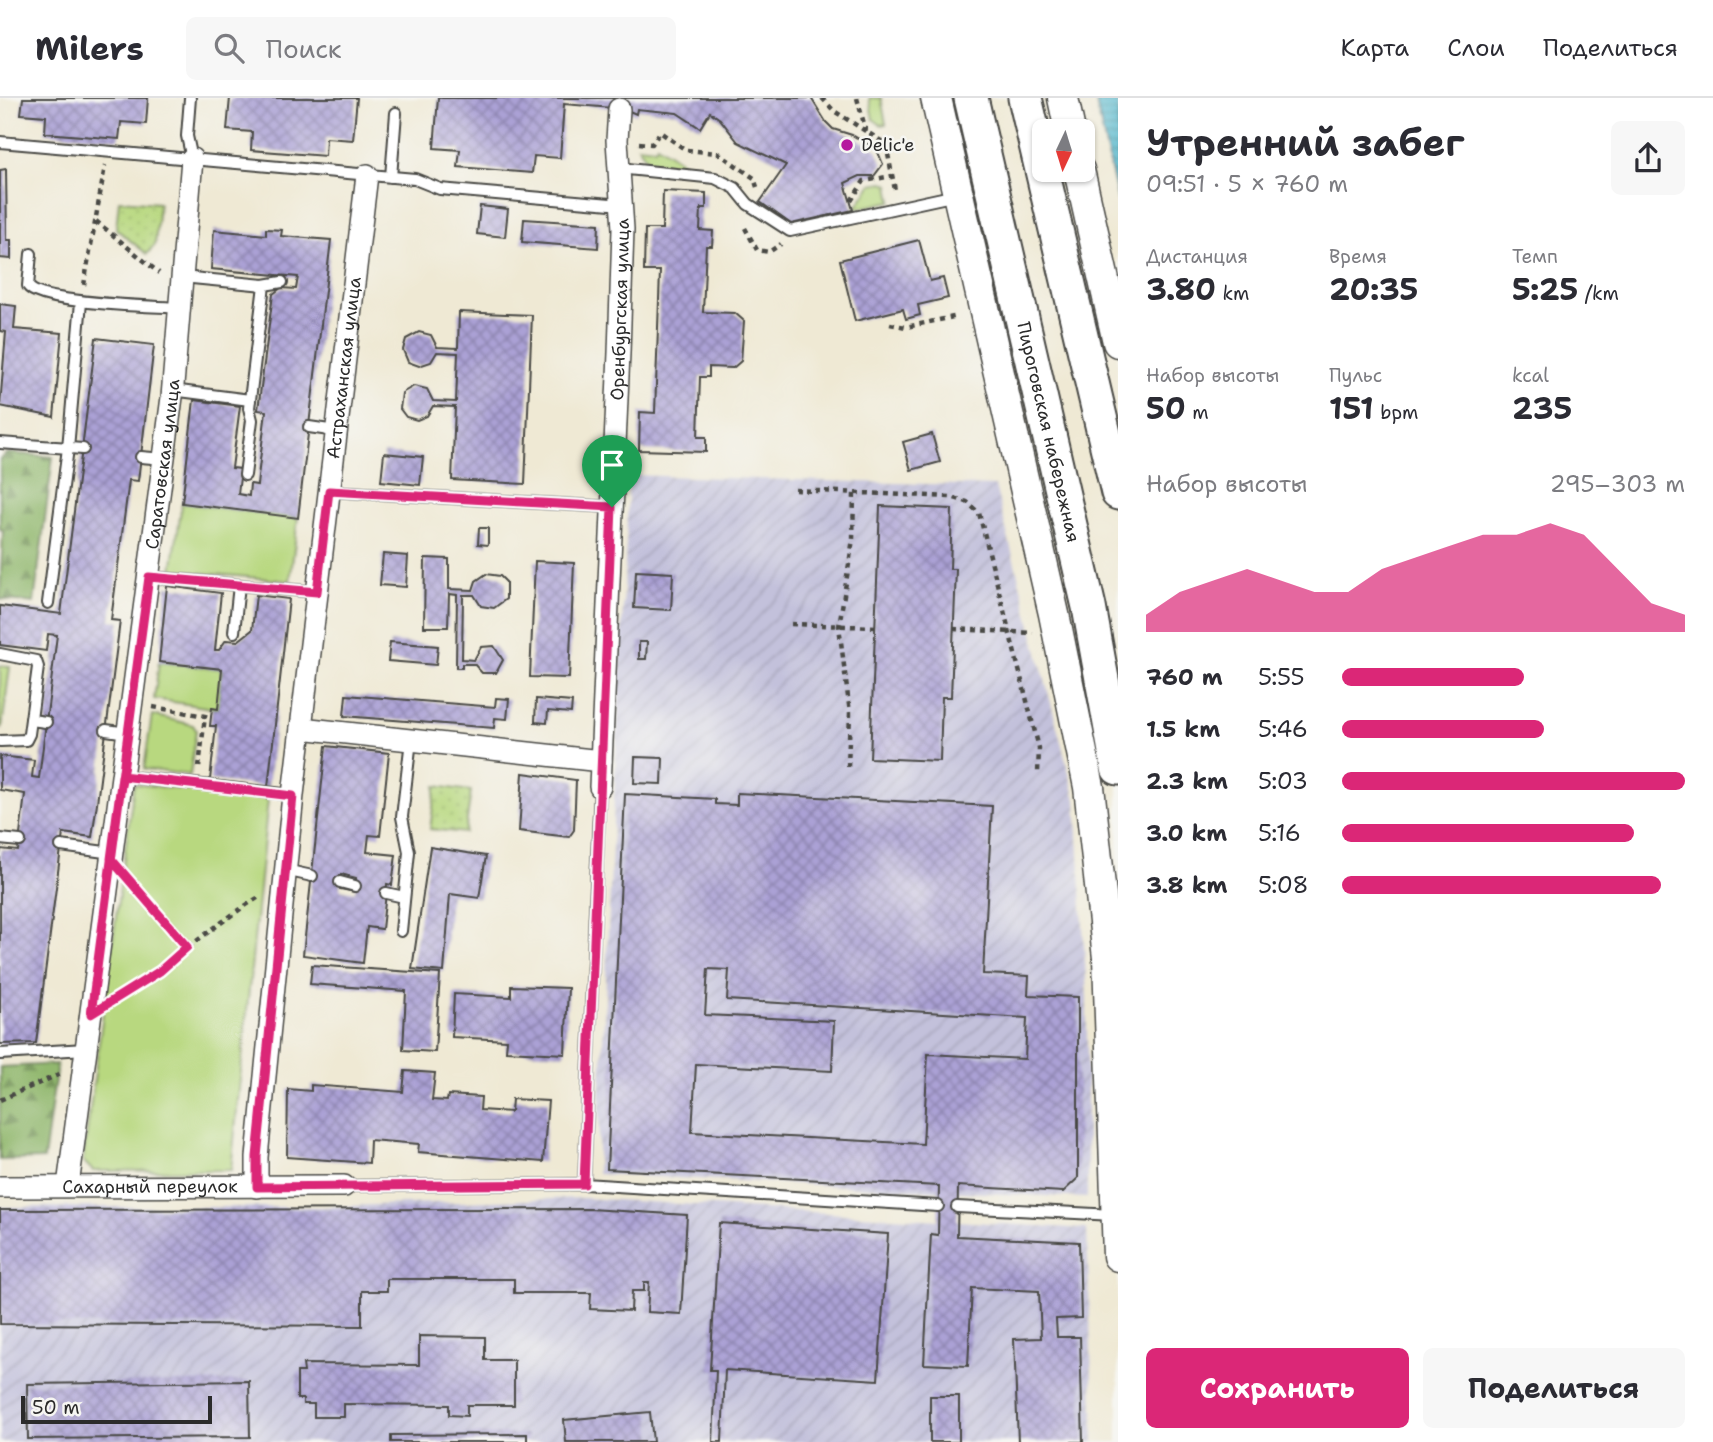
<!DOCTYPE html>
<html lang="ru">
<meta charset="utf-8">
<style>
:root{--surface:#fff;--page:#f7f7f7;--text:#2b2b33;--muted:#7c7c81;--line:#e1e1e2;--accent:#db2777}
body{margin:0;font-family:"Shantell Sans",sans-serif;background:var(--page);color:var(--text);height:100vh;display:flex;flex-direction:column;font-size:26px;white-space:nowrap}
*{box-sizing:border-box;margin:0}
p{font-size:23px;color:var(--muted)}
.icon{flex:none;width:38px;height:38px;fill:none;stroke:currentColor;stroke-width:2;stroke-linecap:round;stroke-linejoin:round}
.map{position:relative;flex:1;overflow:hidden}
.panel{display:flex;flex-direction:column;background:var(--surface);width:595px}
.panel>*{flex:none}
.needle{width:46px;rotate:184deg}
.buttons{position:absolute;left:1032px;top:21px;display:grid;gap:14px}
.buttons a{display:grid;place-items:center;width:63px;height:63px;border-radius:10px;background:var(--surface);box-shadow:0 2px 5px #0004;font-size:35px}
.scale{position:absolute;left:21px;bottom:18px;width:191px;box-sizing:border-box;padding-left:7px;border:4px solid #2b2b2b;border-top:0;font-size:19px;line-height:24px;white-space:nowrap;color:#2b2b2b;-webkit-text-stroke:5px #f6f6f2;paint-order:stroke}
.pin{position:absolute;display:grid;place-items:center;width:60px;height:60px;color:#fff;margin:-72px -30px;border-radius:50% 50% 50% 0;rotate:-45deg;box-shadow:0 0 7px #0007}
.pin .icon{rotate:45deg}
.round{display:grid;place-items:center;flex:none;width:74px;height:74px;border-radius:10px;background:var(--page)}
.headline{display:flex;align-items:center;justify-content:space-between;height:119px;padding:0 28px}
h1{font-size:38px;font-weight:700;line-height:52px}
.metrics{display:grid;grid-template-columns:repeat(3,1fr);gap:10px;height:119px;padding:7px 28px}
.metrics div{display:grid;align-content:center}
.metrics b{font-size:30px;font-weight:700}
.metrics small{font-size:19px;font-weight:400}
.metrics p{font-size:19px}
.chart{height:196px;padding:14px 28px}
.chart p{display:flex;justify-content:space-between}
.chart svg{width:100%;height:126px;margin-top:7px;fill:var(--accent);opacity:.7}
.primary-button{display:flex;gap:14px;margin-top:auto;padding:14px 28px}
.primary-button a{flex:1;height:80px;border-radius:10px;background:var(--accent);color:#fff;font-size:28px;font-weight:700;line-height:80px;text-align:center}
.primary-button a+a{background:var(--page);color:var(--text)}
ul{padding:0 28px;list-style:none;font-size:23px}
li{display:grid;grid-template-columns:112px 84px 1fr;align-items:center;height:52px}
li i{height:18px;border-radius:9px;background:var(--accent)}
header{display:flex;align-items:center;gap:42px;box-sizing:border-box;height:98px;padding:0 35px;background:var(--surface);border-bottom:2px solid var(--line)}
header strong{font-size:33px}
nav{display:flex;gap:38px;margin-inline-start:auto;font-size:24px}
.search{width:490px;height:63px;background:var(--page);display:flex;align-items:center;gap:18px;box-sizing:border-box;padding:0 24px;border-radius:10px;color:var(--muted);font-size:26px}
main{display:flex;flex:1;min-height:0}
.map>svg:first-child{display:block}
.industrial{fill:url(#industrial-furrows)}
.green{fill:#b8d87f;stroke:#728255;stroke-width:2}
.forest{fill:url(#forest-firs);stroke:#5e724c;stroke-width:2}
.park{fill:url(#park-dots);stroke:#728255;stroke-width:2}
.water{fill:url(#water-rules);stroke:#3b707a;stroke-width:2}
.building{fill:url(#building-cross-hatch);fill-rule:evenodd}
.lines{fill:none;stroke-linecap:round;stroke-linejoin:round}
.service-casing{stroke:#484844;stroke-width:14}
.minor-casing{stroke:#484844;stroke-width:24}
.secondary-casing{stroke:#484844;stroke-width:33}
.primary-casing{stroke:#484844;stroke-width:37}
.path{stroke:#484844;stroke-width:4.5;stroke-dasharray:5 5;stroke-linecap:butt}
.service{stroke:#fff;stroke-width:10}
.minor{stroke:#fff;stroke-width:21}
.secondary{stroke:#fff;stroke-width:30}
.primary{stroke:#fff;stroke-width:33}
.route-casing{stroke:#fff;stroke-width:14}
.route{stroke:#db2777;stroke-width:9}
.poi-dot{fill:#b5179e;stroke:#f6f6f2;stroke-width:2.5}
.labels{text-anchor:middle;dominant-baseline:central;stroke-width:5;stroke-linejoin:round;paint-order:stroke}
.poi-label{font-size:18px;fill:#2b2b2b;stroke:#f6f6f2;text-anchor:start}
.street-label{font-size:18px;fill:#2b2b2b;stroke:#f6f6f2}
</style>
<header>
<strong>Milers</strong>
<div class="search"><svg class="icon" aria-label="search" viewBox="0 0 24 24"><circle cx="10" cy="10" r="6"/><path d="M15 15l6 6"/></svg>Поиск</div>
<nav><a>Карта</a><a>Слои</a><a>Поделиться</a></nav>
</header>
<main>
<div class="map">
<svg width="1118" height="1344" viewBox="0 0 1118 1344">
<defs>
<pattern id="industrial-furrows" width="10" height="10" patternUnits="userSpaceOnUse" patternTransform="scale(1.75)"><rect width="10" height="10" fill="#c3c1db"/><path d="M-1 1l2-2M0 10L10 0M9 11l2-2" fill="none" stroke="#a8a6bc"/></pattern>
<pattern id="forest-firs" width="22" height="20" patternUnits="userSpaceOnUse" patternTransform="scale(1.75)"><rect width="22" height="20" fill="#92b86e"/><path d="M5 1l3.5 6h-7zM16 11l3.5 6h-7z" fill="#77965b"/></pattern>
<pattern id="park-dots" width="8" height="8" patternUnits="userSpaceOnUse" patternTransform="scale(1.75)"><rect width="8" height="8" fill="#b8d87f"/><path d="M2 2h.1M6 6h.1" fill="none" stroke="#9eba6e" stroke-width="1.8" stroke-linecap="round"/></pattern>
<pattern id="water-rules" width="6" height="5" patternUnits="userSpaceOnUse" patternTransform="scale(1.75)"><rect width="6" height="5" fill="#4bb4ca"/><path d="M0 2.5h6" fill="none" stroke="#3f93a4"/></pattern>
<pattern id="building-cross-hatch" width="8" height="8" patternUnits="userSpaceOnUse" patternTransform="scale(1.75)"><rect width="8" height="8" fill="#aba1d5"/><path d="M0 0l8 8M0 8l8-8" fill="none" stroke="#8b83ad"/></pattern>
</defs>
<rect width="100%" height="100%" fill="#f6f6f2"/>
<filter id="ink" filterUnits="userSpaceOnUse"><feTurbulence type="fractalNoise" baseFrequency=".0143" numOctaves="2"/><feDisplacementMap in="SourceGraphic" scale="14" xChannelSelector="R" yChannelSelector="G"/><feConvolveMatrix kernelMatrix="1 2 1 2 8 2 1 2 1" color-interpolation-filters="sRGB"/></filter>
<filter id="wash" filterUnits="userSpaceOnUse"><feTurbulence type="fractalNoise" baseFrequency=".00686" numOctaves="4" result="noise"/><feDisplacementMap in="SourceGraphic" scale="28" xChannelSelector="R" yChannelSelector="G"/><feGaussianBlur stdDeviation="1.57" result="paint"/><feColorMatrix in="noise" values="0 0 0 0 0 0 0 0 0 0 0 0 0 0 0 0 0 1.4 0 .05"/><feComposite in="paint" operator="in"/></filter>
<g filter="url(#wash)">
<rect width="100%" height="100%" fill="#efe9d4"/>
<g class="industrial">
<polygon points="629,377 995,388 1076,702 1087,900 1087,1100 597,1076"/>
<polygon points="583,1100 1087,1131 1094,1344 0,1344 0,1109 319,1109"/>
</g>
<g class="green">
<polygon points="869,0 881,0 886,26 881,27 873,21"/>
<polygon points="657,47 689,69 648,63 638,48 655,50"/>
<polygon points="884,84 889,87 892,103 855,111 872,86"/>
<polygon points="182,405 298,420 290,483 172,472"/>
<polygon points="159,564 222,571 218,611 154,601"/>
<polygon points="0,568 10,569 2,630 0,629"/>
<polygon points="152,617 193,627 196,632 190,677 144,671"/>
<polygon points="134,686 268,701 231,1072 93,1073 83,1063"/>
</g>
<g class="forest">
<polygon points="7,355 53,359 34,505 0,501 3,432 0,431 0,361"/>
<polygon points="57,966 44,1061 0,1062 0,969"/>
</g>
<g class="park">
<polygon points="119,102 159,105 155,147 147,156 116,131"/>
<polygon points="436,688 471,693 465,735 430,731"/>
</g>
<polygon class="water" points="1096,0 1118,0 1118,103 1097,9"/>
<g id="blocks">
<g class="building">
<polygon points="23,0 148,0 146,26 121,24 119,41 45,35 46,18 21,16"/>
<polygon points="230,0 357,0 353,42 326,40 325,58 251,52 252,34 227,32"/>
<polygon points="438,0 811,0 826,24 833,31 852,37 877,52 883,66 874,78 860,78 845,85 853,112 791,126 760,104 786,67 738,44 720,21 710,14 700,30 677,15 637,11 636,16 625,11 564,6 560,60 534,58 532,75 458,69 460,52 434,50"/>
<polygon points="6,71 7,142 11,142 11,161 0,160 0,72"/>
<polygon points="663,93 706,95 706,110 701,110 700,132 713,133 712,148 706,148 703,214 735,215 744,223 741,263 733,270 709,269 709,279 700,279 698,339 706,339 706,354 639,352 640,314 655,315 660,173 644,173 645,131 662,131"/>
<polygon points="480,108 508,111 505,139 477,136"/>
<polygon points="524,121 599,126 598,150 522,144"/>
<polygon points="266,131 282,132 281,138 331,142 298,420 182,405 194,302 240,308 232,370 241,371 238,396 249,398 250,386 257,387 266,313 258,312 273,196 281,190 296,191 298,179 211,171 214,132 266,137"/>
<polygon points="919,142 930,183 943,180 948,200 918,207 920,217 906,221 903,211 855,223 840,162"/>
<polygon points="0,206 16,208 14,231 62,235 54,319 0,308 6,234 0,233"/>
<polygon points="459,214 532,217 525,386 452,382 455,309 433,308 427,318 417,322 406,319 400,311 402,295 414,288 427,291 433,303 456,304 458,255 437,254 431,264 419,268 408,264 403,252 406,241 419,234 431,237 437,249 458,250"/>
<polygon points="96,240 154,247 138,383 129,382 111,522 120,523 97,705 92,739 63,735 36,945 0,946 0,757 1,751 18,753 25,696 0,692 0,658 34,662 32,679 39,680 57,537 48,536 46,553 0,547 0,508 61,516"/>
<polygon points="932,336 940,364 911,372 903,344"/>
<polygon points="384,355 423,359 420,387 381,383"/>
<polygon points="880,408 952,411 950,471 956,471 951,599 942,599 940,663 870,660"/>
<polygon points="479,430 488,430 488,447 478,446"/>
<polygon points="383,456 408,458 406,489 380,487"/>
<polygon points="425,460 449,461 449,491 473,492 476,483 486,476 500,478 506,484 506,501 494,510 481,508 474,497 463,497 462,561 474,562 481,549 494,548 503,562 496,575 482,575 474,566 462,566 462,570 456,570 457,497 449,496 448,529 424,529"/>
<polygon points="535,463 574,465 569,580 530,579"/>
<polygon points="636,473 673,475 671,512 634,510"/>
<polygon points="167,488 221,495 215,552 219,552 226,542 238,543 252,532 256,497 289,501 268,689 210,682 216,628 210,628 212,610 218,611 222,571 159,564"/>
<polygon points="390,544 438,548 436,567 388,563"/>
<polygon points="639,544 647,544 646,561 639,561"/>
<polygon points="346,597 495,609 496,600 509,601 507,621 495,620 494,630 344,618"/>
<polygon points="536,601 572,604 571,615 548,613 547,625 535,624"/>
<path d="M326,648L389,655L380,738L369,737L367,754L396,757L392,787L387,786L382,831L367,829L363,865L303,857ZM341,776L356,780L355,794L340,791Z"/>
<polygon points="635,659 663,660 662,686 634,685"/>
<polygon points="523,675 576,682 574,732 569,739 519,733"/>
<path d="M737,695L992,708L983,876L1029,878L1028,897L1078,899V1080L1063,1094L958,1088L957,1138L1079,1144L1081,1220L1056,1221L1057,1239H1080L1083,1344H1018L1014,1241L1041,1240L1039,1193L972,1190L968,1268L924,1266L931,1136L938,1137L939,1088L607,1071L625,696L715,701V706L737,707ZM708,871L729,872L727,902L1027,920L1025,961L928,956L923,1046L692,1034L696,966L832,973L834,923L705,917Z"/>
<polygon points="430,749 486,758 479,800 450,796 444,874 412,871"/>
<polygon points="312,867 440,876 435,954 403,952 406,893 310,886"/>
<polygon points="511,888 568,890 565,956 506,953 507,942 452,939 454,896 511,899"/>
<polygon points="405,973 435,975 432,1002 447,1003 448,997 481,999 480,1012 511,1014 512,1001 548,1003 543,1064 418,1054 419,1046 370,1042 369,1065 287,1059 288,991 311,993 311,987 403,994"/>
<polygon points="589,1111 687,1117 681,1216 647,1214 649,1184 644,1184 644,1193 632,1193 631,1213 590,1211 591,1195 514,1195 514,1181 387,1181 387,1193 362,1193 362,1228 0,1226 0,1112"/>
<polygon points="719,1125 888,1136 878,1282 725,1272 722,1344 713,1344 716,1272 710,1272"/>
<polygon points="419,1238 485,1239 485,1262 514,1262 514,1307 467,1307 467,1318 449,1317 449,1307 344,1306 344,1319 314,1319 314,1306 303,1306 303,1301 297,1301 297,1274 304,1274 303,1266 419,1267"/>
<polygon points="249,1283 250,1339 28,1341 27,1286"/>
<rect x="930" y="1298" width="29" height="46"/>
<polygon points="650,1314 653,1344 566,1344 564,1322"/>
<polygon points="527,1336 527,1344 391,1344 391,1337"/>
</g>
</g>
</g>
<g filter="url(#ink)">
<use href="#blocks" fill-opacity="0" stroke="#484844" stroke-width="2"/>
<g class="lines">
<g class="service-casing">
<g id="service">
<polyline points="190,0 187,38 192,61"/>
<polyline points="0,44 415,81 440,91 622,107"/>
<polyline points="618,70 715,80 735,90 748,106 790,133 956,97"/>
<polyline points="391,79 396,15"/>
<path d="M31,156L28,188C39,206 154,208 179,210"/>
<polyline points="182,179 264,187 282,184"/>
<polyline points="172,292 250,302"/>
<polyline points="309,329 336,333"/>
<polyline points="0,345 83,351"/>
<polyline points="141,359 164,361"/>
<polyline points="245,377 252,322 249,310 264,187"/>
<polyline points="329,393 612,409"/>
<polyline points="149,479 317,494"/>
<polyline points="48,505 68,350 81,204"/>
<polyline points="234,534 239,487"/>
<polyline points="0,556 36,563 38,569 29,636 26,642 0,643"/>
<polyline points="31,622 46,624"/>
<polyline points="106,632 128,635"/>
<polyline points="122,678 293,697"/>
<polyline points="0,741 20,743"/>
<polyline points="61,748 112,755"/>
<polyline points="285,772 312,778"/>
<polyline points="340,784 355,788"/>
<polyline points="386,795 404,799"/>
<polyline points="401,833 409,754 402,719 411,642"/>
<polyline points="0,956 86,951"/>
<polyline points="584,1086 600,689"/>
<polyline points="344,1088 584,1086 938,1108"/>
<polyline points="957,1109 1114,1117"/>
</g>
</g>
<g class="minor-casing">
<g id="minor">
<polyline points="301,630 601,663"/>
<path id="s1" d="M600,689L619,255L623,131L617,42L619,11"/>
<path id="s2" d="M68,1088L172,299L192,61"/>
<path id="s3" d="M0,1089L344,1088"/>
<path id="s4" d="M257,1089V1059L293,697L367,77"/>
</g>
</g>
<g class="secondary-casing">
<g id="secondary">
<polyline points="936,0 1054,516 1089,689 1108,860 1118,1158"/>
<polyline points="1063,0 1070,33"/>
<polyline points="1079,72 1118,244"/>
</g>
</g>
<g class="primary-casing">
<g id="primary">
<path id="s5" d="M971,0L1089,509L1118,670"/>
<polyline points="1025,0 1118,395"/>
</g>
</g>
<g class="path">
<polyline points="822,0 834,13 886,46 895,92"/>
<polyline points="857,0 866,33"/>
<polyline points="639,45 652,46 660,34 686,52 718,55 754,80 757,89"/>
<polyline points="851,103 864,83 892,78"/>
<polyline points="96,123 159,175"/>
<polyline points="745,130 757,152 769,154 781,146"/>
<polyline points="84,187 105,68"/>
<polyline points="890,226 906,229 958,218"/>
<polyline points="795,392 951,399 967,404 979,415 1039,650 1038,675"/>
<polyline points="791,526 875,529"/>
<polyline points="953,531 1033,535"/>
<polyline points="153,609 211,619"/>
<polyline points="199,669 205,618"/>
<polyline points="848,669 850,615 839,528 853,441 854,395"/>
<polyline points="130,784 187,849"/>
<path d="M115,901C166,870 209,830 259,799"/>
<polyline points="0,1002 60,976"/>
</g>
<use href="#service" class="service"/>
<use href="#minor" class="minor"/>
<use href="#secondary" class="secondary"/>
<use href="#primary" class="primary"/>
</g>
</g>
<g class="lines" filter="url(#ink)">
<g class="route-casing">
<path id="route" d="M612,409L329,393L317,494L149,479C129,625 110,770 91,916L160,873L187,849L111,761L122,678L293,698L257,1059V1089L584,1086L612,409"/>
</g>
<use href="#route" class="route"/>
</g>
<circle class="poi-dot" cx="847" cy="47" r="7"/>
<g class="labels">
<g class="poi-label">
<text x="861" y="47">Delic'e</text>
</g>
<g class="street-label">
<text stroke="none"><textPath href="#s1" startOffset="478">Оренбургская улица</textPath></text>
<text stroke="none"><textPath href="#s4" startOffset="824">Астраханская улица</textPath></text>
<text stroke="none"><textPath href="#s5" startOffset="343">Пироговская набережная</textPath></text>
<text stroke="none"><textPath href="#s2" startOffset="728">Саратовская улица</textPath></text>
<text stroke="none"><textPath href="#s3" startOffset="150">Сахарный переулок</textPath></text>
</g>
</g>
</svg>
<div class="buttons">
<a><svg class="needle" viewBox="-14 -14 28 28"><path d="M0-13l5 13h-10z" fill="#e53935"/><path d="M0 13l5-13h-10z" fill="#7c7c81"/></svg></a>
</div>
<div class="scale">50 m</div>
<div class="pin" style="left:612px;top:409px;background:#1e9e55"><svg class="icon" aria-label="arrive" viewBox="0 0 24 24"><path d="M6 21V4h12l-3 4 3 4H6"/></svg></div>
</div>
<section class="panel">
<div class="headline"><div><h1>Утренний забег</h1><p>09:51 · 5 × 760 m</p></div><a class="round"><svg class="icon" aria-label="share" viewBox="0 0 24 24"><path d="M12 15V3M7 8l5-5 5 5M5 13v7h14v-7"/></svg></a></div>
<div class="metrics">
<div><p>Дистанция</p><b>3.80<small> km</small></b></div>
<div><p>Время</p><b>20:35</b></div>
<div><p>Темп</p><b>5:25<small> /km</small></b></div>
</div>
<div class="metrics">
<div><p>Набор высоты</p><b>50<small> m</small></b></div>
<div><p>Пульс</p><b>151<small> bpm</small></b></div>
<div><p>kcal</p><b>235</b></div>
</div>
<div class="chart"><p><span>Набор высоты</span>295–303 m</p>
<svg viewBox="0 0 160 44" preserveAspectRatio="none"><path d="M0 44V38L10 30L20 26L30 22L40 26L50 30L60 30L70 22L80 18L90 14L100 10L110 10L120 6L130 10L140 22L150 34L160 38V44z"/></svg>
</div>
<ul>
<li><b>760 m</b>5:55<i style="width:53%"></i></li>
<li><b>1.5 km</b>5:46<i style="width:59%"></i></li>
<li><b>2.3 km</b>5:03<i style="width:100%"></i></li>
<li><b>3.0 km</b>5:16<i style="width:85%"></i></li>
<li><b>3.8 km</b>5:08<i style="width:93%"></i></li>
</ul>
<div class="primary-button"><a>Сохранить</a><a>Поделиться</a></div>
</section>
</main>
